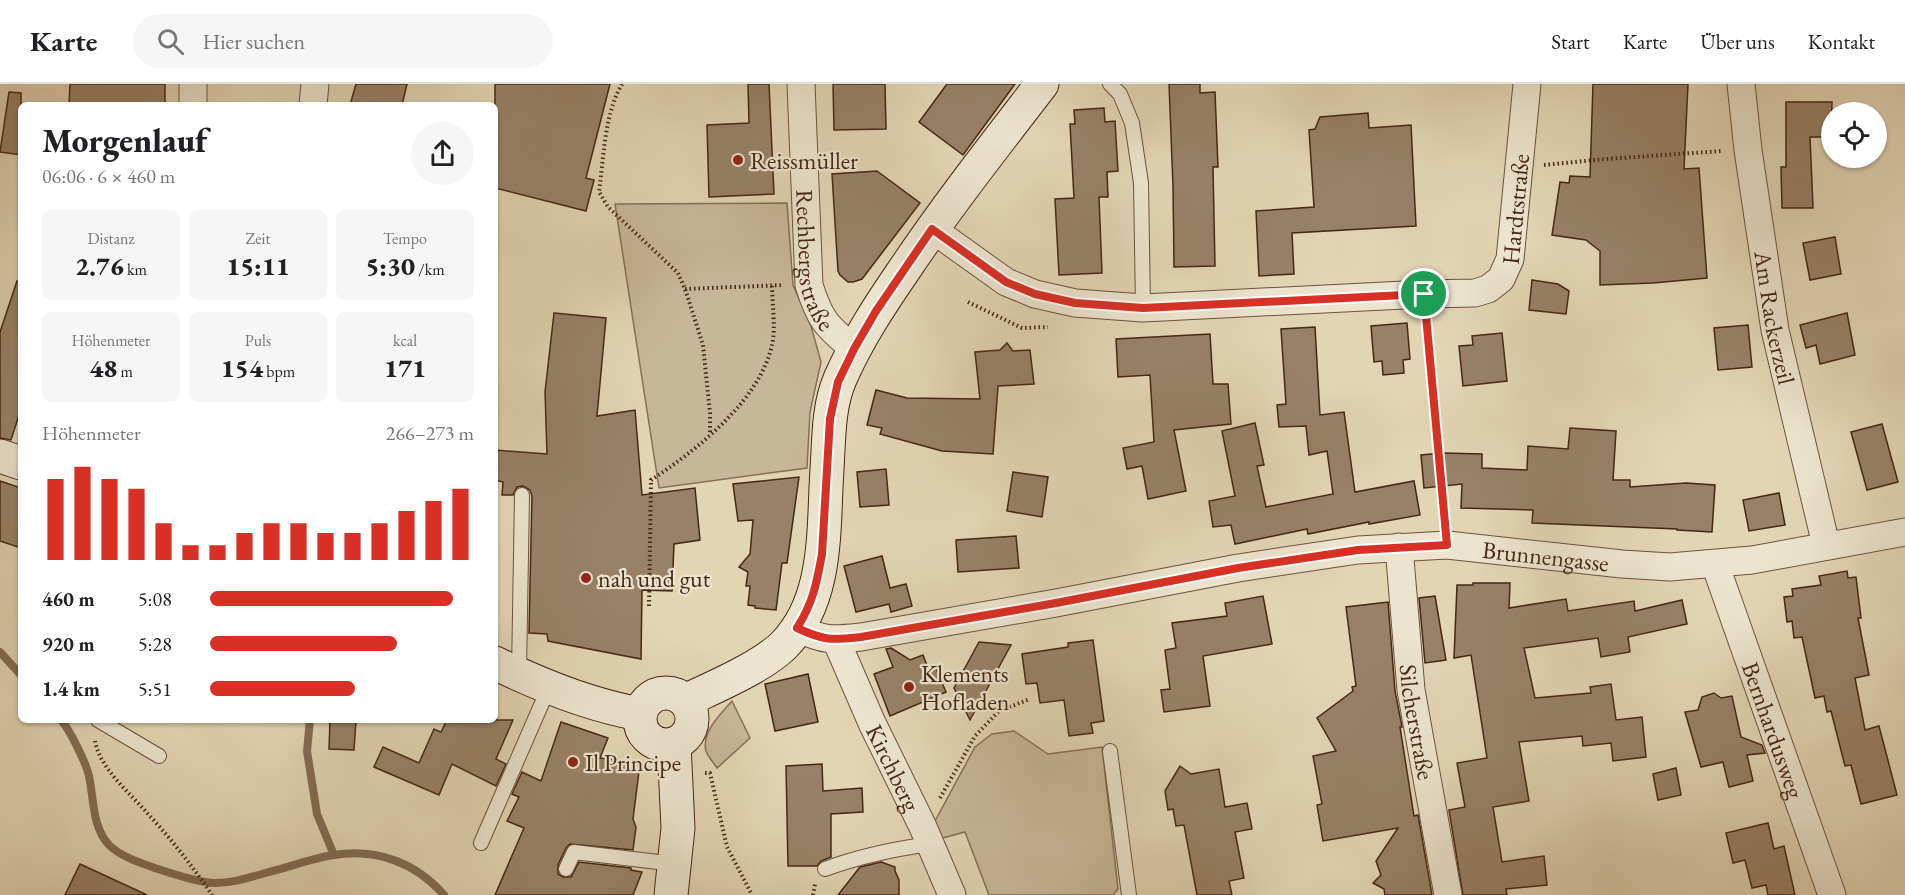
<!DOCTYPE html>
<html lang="de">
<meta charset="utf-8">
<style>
:root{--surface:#fff;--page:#f6f6f6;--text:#202124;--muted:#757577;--line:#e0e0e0;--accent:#d93025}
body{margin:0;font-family:"EB Garamond",serif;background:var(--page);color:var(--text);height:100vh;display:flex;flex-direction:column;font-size:22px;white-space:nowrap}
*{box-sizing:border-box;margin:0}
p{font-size:20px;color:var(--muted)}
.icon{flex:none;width:33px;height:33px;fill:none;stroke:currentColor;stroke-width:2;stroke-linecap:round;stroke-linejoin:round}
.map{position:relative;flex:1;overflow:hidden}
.side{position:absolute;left:18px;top:18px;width:480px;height:621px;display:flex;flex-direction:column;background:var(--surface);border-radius:9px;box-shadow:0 2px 4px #0004}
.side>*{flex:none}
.buttons{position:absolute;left:1821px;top:18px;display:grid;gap:12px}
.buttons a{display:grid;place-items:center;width:66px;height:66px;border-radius:50%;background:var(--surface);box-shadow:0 2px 4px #0004;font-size:30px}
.pin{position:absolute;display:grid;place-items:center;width:51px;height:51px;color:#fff;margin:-26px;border:3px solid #fff;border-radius:50%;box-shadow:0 2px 6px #0007}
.round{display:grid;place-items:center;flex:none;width:63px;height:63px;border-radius:32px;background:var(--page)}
.headline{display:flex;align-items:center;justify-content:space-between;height:102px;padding:0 24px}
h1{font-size:33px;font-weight:800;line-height:45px}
.stats{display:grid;grid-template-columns:repeat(3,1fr);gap:9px;height:102px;padding:6px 24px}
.stats div{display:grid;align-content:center;border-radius:9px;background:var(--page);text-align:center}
.stats b{font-size:26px;font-weight:800}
.stats small{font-size:16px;font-weight:400}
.stats p{font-size:16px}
.chart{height:168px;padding:12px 24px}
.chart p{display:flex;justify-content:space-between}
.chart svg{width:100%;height:108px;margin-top:6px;stroke:var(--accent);stroke-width:6}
ul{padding:0 24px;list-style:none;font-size:20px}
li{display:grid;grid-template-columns:96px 72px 1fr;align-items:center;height:45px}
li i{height:15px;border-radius:8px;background:var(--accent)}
header{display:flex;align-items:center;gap:36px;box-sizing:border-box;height:84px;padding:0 30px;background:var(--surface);border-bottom:2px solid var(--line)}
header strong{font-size:28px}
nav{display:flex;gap:33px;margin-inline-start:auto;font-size:21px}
.search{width:420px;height:54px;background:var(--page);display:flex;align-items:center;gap:15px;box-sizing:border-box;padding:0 21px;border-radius:33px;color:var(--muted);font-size:22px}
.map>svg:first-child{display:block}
.green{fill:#c7b799;stroke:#866f56;stroke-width:1.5}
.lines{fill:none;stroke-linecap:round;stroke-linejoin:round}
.stream{stroke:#836c54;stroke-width:8}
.building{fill:#978167;stroke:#452714;stroke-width:1.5}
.lane-casing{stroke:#6c523c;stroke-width:16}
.street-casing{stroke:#6c523c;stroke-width:29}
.secondary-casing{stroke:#452714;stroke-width:35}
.path{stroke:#452714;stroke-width:4;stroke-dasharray:1.5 3;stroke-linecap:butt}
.lane{stroke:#ece4ce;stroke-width:14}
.street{stroke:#ece4ce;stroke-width:27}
.secondary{stroke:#ece4ce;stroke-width:33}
.route-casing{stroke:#fff;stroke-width:12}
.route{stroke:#d93025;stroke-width:8}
.poi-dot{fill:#8f2418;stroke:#ece4ce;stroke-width:2}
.labels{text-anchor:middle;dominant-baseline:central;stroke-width:4.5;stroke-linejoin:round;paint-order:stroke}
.poi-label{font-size:24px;fill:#452714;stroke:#ece4ce;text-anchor:start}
.street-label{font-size:24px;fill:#452714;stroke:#ece4ce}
</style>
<header>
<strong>Karte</strong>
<div class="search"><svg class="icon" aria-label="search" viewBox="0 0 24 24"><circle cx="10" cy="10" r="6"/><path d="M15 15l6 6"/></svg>Hier suchen</div>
<nav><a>Start</a><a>Karte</a><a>Über uns</a><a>Kontakt</a></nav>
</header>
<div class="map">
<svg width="1905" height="811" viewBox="0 0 1905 811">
<rect width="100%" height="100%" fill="#e2d5b4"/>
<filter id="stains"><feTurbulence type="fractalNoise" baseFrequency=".00333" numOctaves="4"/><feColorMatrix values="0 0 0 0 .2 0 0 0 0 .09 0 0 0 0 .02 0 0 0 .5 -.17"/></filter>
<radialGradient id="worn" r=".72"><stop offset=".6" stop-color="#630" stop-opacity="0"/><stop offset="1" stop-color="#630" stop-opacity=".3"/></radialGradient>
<g class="green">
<polygon points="787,119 793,201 811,242 821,278 810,328 807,384 659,404 615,120"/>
<path d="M732,617L750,654L717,684C714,679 708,673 706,667C701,649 721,629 732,617Z"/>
<polygon points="1014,647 1048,670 1102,663 1118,805 1113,811 989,811 965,748 939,755 935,737 975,663 992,650"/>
</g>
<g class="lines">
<g class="stream">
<polyline points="0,568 21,591"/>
<path d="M61,636C70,646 86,679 89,692C94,715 92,743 109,761C121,773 143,780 158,785C173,790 201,799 215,799C234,799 251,793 269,788C290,783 312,774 334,771C377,764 416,779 444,811"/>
<polyline points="310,636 307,667 317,730 334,771"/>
</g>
</g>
<g class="building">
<polygon points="70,0 165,0 165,21 69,21"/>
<polygon points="356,0 407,0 402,21 350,21"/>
<polygon points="495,0 610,0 586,94 594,96 586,127 495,104"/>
<polygon points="748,0 769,0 774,110 709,113 707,41 749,39"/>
<polygon points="833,0 885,0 886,45 834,46"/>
<polygon points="947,0 1015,0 963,71 919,38"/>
<polygon points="1169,0 1200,0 1200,9 1215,8 1218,83 1213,83 1215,182 1174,183 1173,102"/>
<polygon points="1593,0 1688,0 1684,85 1699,84 1707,194 1653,199 1600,201 1600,167 1586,156 1552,151 1560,98 1569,99 1570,92 1590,93"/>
<polygon points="9,8 21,9 21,71 0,68"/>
<polygon points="1786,18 1832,18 1831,53 1810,53 1813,124 1782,124 1781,83 1786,83"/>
<polygon points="1104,24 1105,38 1115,37 1118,87 1107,88 1108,113 1099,113 1102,189 1059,191 1055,115 1074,114 1070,40 1075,40 1074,26"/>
<polygon points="1368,29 1369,44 1411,41 1416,142 1292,149 1294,190 1259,192 1256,127 1314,123 1309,46 1315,45 1320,33"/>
<polygon points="877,87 920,119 862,195 853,198 848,198 840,191 838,187 832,90"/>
<polygon points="1835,153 1841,190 1810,196 1803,159"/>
<polygon points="1532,196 1558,200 1569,207 1566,230 1529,226"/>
<polygon points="17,197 21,198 21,325 11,356 0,354 0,248"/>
<polygon points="554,229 606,234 597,332 635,326 642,411 695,404 700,456 674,460 672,507 642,506 641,575 548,557 547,550 529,549 532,412 530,406 523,402 517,403 513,411 502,411 503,398 495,396 495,366 547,370 545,308"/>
<polygon points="1847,229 1855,271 1820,280 1816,261 1806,264 1800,241"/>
<polygon points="1407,239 1410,275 1403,276 1404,289 1383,291 1382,277 1374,278 1371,242"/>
<polygon points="1748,241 1752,283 1718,286 1714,244"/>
<polygon points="1315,243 1320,331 1344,328 1355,408 1414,397 1420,431 1369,440 1369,438 1308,450 1307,445 1235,460 1231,441 1213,443 1209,417 1235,412 1222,347 1255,339 1264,381 1257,382 1266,423 1333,410 1327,367 1309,371 1306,342 1279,343 1277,321 1286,320 1281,245"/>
<polygon points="1502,249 1507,297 1463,302 1459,262 1473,261 1472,252"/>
<polygon points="1210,250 1213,300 1228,300 1231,340 1174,346 1186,407 1148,415 1142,382 1127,385 1123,364 1154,358 1150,291 1118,293 1116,255"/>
<polygon points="1007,259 1013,267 1030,266 1034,300 998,302 993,370 942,367 880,350 882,344 867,341 876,306 907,314 980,315 975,268 1000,266"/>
<polygon points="1882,340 1898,398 1867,406 1851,348"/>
<polygon points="1570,344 1616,347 1613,396 1630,396 1630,403 1686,399 1715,401 1712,448 1677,446 1677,445 1532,439 1533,426 1461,424 1462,400 1424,404 1421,371 1443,369 1482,370 1482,384 1527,386 1528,362 1568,365"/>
<polygon points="886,385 889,421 860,423 857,388"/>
<polygon points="1013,388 1048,393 1042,433 1007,427"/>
<polygon points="799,393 787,479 782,479 776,526 755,524 755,522 748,521 750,502 746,502 748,488 739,483 750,470 753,436 738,437 733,400"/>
<polygon points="0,397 21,404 21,464 0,457"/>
<polygon points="1779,409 1785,441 1749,447 1743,416"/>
<polygon points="1016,452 1019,484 958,488 956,456"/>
<polygon points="882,472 890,504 906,500 912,522 891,528 889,520 856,528 844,482"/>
<polygon points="1847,487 1848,494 1856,493 1861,534 1858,534 1869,591 1855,594 1865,646 1879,642 1897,711 1861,720 1851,681 1845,682 1831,627 1827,628 1824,612 1815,614 1802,553 1794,554 1792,537 1787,538 1784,513 1793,512 1792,505 1821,501 1819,492"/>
<polygon points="1473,499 1510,499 1509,524 1566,515 1568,527 1634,517 1635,527 1682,516 1687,540 1628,553 1630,568 1601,573 1598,554 1524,564 1535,614 1591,609 1590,603 1611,600 1616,636 1642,633 1646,673 1613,677 1611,659 1583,662 1582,652 1519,658 1529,717 1493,723 1502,778 1544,772 1547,801 1506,805 1507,811 1463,811 1449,726 1465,723 1457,679 1487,674 1471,571 1454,574 1457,501 1473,501"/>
<polygon points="1263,512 1272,560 1203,572 1210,622 1164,628 1161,606 1170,605 1165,566 1176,564 1172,539 1227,532 1225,519"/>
<polygon points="1435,512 1446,576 1425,579 1419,514"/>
<polygon points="1388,518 1395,607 1402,643 1400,643 1414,732 1418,731 1432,811 1385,811 1384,805 1373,799 1381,791 1376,777 1398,744 1323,757 1317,721 1322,720 1313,672 1336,667 1317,634 1353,607 1352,603 1356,602 1346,523"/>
<polygon points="1093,556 1104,637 1091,639 1093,649 1069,652 1064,616 1040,619 1037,599 1026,600 1022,570 1068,563 1068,559"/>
<polygon points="979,558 1011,561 970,636 954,604"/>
<polygon points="891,564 910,576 923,571 928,584 935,582 946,608 890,632 874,590 893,583 886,565"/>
<polygon points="808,590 818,638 775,647 765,600"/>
<polygon points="1714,609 1721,614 1732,612 1741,653 1762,661 1765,669 1747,671 1753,697 1729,703 1723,678 1701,683 1685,628 1698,626 1702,613"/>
<polygon points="330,636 356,636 354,666 329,665"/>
<polygon points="447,636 513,636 496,675 506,680 496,702 452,680 439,711 374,683 383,663 419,679 434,645 441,648"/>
<polygon points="561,638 608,654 600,674 628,677 628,684 639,687 633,735 636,743 633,766 570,760 566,764 558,781 558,790 563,793 571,793 579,778 631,784 631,786 642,788 633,811 495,811 524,744 507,737 519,713 512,710 522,688 541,697"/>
<polygon points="822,680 823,707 862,704 863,728 831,730 831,773 821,777 817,782 788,782 786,682"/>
<polygon points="1180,682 1191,690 1219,685 1225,723 1247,719 1252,745 1235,748 1244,794 1229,797 1232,811 1197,811 1184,741 1176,742 1173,725 1168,726 1165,707"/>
<polygon points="1676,684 1681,711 1658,716 1653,690"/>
<polygon points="1768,739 1774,765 1784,762 1795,811 1768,811 1766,801 1752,804 1745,776 1733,779 1726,749"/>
<polygon points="881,778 895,783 895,787 899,796 899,811 838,811 860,783"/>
<polygon points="80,780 147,811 65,811"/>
</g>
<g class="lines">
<g class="lane-casing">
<g id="lane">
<polyline points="1110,0 1120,10 1132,39 1141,99 1143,224"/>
<polyline points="519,589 522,411"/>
<polyline points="98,636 159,672"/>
<polyline points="1110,667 1129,811"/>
<polyline points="481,759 549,603"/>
<polyline points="566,785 574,768 675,780"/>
<path d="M825,785C860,772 894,765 930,760"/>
</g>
</g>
<g class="street-casing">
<g id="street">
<polyline points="193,0 193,21"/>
<path id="s1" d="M801,0L809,201C820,236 826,242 854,265"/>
<path id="s2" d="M1741,0L1748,66L1775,246L1826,461"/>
<polyline points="313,21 315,0"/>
<path id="s3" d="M932,145L1006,198L1035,210L1075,219L1143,224L1424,210L1475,209L1488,205L1501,195L1510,175L1527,0"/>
<path id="s4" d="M1399,463L1411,606L1448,811"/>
<path id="s5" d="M1715,480L1832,811"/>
<path id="s6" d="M797,544C825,557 831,556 861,553L1056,519L1238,484L1358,466L1447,461L1622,480L1670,483L1752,476L1905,448"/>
<path id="s7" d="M836,556L872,639L923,743L952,811"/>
</g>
</g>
<g class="secondary-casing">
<g id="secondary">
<polyline points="0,372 21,379"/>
<path d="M495,579C542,602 589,621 640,630"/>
<circle cx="666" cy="635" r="26"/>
<path d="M685,617C714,603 762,583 784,561C829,515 823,444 827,385C829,355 828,323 840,295C857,256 880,221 904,186C947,122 995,61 1042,0"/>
<polyline points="671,811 678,744 674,660"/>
</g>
</g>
<g class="path">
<path d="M622,0C604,31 604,73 599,108L608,123L678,189L685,205L703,261L710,329V350"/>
<polyline points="1544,81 1605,75 1722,67"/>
<polyline points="685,205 784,201"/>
<polyline points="968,218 1022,244 1048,243"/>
<polyline points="1426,235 1445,436"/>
<path d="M649,522L651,396C697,366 760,316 772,261C776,246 772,217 772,201"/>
<path d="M95,657C100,685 131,710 149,731C172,756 193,783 212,811"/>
<polyline points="705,689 710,689 727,763 752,811"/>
<polyline points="940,714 975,652 999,627 1030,615"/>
<polyline points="813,811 815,800"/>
</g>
<use href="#lane" class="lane"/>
<use href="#street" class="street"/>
<use href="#secondary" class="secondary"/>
</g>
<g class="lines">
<g class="route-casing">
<path id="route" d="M932,145L1006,198L1035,210L1075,219L1143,224L1424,210L1447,461L1358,466L1238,484L1056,519L861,553C831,556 825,557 797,544C813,519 817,498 822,470L830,335L838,298L854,265L876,227Z"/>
</g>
<use href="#route" class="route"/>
</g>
<g class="poi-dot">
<circle cx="738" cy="76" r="6"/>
<circle cx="586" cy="494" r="6"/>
<circle cx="909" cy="603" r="6"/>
<circle cx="573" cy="678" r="6"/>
</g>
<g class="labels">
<g class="poi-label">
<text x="750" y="76">Reissmüller</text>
<text x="598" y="494">nah und gut</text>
<text x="921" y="589">Klements<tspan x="921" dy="28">Hofladen</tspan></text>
<text x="585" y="678">Il Principe</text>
</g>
<g class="street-label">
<text stroke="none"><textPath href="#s3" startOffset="666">Hardtstraße</textPath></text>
<text stroke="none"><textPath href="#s1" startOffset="177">Rechbergstraße</textPath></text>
<text stroke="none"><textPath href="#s2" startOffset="236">Am Rackerzeil</textPath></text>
<text stroke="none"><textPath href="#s6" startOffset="759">Brunnengasse</textPath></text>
<text stroke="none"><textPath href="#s4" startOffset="176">Silcherstraße</textPath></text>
<text stroke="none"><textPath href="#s5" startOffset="176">Bernhardusweg</textPath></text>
<text stroke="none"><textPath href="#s7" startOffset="140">Kirchberg</textPath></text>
</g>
</g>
<rect width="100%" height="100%" filter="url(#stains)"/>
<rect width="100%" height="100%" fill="url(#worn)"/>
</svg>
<div class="buttons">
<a><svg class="icon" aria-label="locate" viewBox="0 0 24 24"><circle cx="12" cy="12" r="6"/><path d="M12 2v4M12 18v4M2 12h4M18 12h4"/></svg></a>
</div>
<div class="pin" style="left:1424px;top:210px;background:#1e9e55"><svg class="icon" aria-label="arrive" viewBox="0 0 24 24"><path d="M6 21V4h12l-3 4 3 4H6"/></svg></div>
<section class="side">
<div class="headline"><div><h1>Morgenlauf</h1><p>06:06 · 6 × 460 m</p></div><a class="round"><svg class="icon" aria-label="share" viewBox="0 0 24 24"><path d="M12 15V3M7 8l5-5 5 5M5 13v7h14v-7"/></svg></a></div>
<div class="stats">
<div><p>Distanz</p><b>2.76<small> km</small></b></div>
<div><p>Zeit</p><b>15:11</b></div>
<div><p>Tempo</p><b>5:30<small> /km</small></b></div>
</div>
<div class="stats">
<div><p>Höhenmeter</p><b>48<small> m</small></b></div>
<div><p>Puls</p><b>154<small> bpm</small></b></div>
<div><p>kcal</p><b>171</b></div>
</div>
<div class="chart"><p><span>Höhenmeter</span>266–273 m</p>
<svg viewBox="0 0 160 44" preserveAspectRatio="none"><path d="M5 44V11M15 44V6M25 44V11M35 44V15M45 44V29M55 44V38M65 44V38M75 44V33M85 44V29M95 44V29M105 44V33M115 44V33M125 44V29M135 44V24M145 44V20M155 44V15"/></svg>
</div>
<ul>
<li><b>460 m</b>5:08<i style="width:92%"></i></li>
<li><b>920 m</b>5:28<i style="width:71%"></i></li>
<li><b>1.4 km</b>5:51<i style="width:55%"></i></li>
</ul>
</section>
</div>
